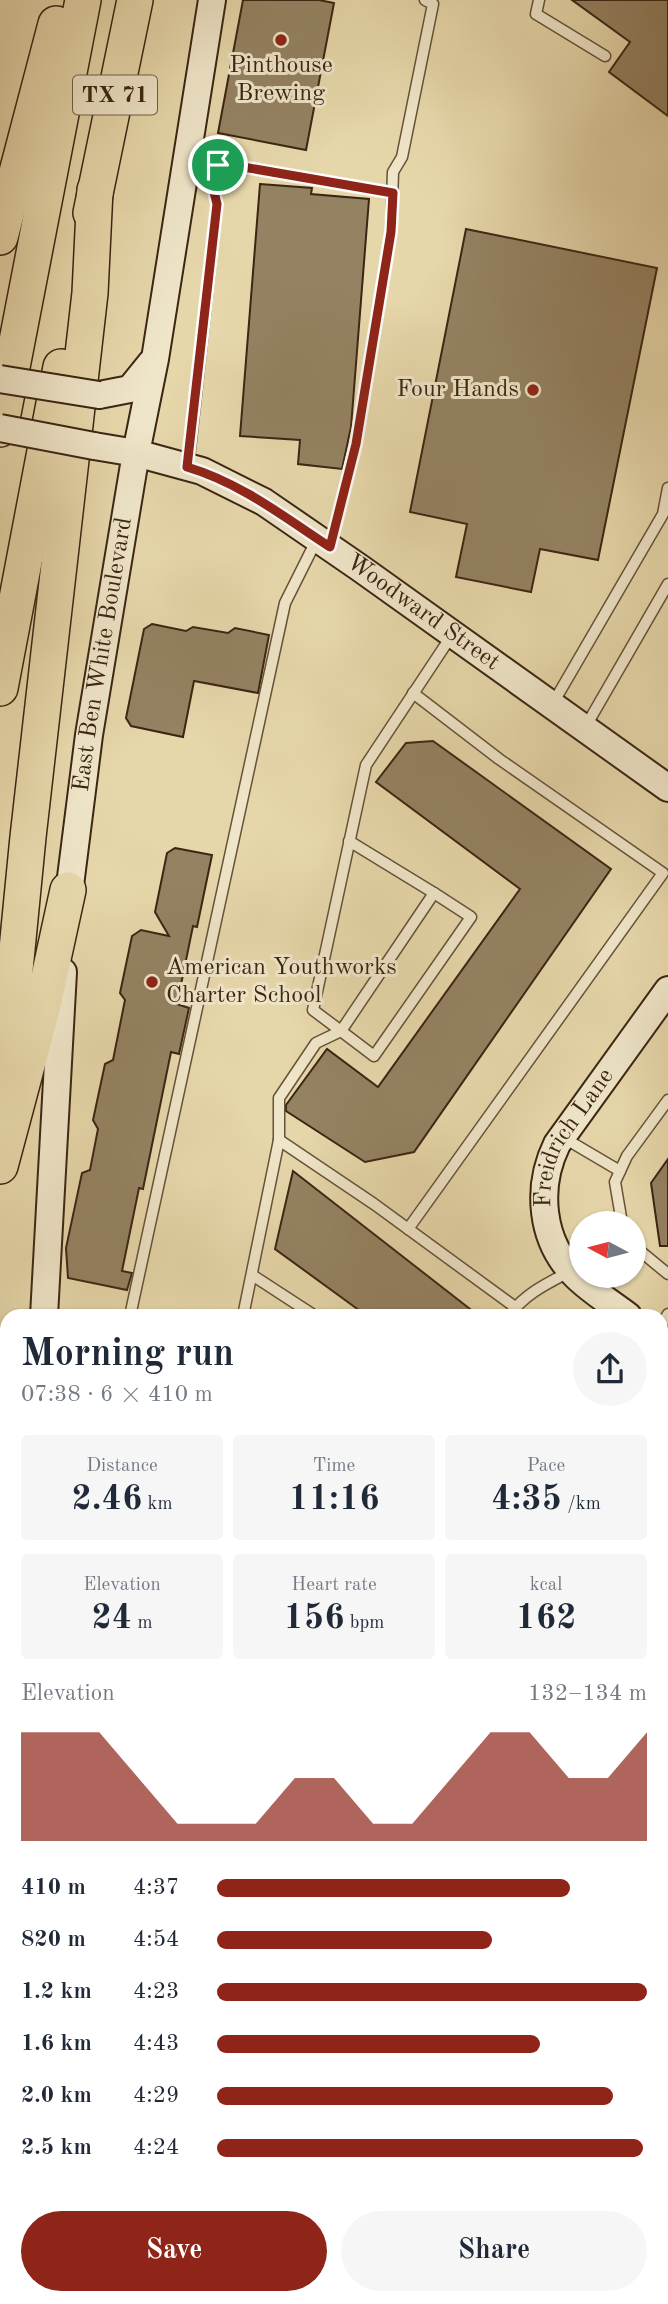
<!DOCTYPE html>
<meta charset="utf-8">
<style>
:root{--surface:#fff;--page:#f6f6f7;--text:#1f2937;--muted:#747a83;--accent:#8f2418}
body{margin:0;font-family:"Old Standard TT",serif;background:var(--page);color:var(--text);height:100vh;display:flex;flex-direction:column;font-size:26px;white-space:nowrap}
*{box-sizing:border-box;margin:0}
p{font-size:23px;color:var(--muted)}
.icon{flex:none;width:38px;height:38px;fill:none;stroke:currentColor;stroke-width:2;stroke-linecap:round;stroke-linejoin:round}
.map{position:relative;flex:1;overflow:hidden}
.drawer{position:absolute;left:0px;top:1309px;width:668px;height:996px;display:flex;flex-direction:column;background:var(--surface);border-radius:21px 21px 0 0;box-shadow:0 2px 5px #0004}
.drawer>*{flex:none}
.needle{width:46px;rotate:277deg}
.buttons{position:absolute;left:569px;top:1211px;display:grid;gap:14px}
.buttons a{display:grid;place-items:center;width:77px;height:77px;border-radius:50%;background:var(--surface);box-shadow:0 2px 5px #0004;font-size:35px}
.pin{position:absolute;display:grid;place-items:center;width:60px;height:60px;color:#fff;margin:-30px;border:4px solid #fff;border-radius:50%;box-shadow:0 2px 7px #0007}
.round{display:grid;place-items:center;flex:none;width:74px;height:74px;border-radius:37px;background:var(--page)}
.head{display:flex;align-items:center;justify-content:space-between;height:119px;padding:0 21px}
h1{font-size:38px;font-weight:700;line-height:52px}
.metrics{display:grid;grid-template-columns:repeat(3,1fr);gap:10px;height:119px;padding:7px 21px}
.metrics div{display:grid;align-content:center;border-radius:7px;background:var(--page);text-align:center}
.metrics b{font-size:35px;font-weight:700}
.metrics small{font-size:19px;font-weight:400}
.metrics p{font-size:19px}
.chart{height:196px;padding:14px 21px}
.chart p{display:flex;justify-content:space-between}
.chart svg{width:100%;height:126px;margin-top:7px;fill:var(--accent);opacity:.7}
.primary-button{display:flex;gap:14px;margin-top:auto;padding:14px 21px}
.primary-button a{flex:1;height:80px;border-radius:42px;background:var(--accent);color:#fff;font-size:28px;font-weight:700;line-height:80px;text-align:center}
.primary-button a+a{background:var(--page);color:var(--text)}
ul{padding:0 21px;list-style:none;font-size:23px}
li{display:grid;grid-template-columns:112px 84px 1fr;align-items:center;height:52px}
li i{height:18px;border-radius:9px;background:var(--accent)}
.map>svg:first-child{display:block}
.building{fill:#948262;stroke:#3b2513;stroke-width:2}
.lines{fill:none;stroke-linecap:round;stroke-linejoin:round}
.lane-casing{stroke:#665239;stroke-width:13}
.street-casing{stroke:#665239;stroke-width:23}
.secondary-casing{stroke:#3b2513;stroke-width:30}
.highway-casing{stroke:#3b2513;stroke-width:38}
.lane{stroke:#efe5c8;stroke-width:10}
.street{stroke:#efe5c8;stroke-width:19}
.secondary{stroke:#efe5c8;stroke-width:26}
.highway{stroke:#e6d7aa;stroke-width:35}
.secondary-bridge-casing{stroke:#3b2513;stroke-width:30;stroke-linecap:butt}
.secondary-bridge{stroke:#efe5c8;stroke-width:26}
.route-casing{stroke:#fff;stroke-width:14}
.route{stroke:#8f2418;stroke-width:9}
.poi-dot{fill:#8f2418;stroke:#efe5c8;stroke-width:2.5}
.labels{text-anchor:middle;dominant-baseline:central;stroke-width:6;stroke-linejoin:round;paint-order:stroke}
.shield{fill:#efe5c8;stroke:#715f49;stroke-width:2}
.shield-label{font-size:23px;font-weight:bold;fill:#3b2513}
.poi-label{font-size:24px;fill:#3b2513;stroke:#efe5c8}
.street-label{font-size:24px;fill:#3b2513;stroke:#efe5c8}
</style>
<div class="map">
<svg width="668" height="2304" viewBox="0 0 668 2304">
<rect width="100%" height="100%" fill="#e6d7aa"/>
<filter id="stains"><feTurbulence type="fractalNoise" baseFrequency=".00286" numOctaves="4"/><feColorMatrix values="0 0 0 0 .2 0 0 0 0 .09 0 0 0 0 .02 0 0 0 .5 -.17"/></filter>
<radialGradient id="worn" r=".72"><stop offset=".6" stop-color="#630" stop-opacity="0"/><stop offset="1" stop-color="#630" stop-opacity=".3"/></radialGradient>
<g class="building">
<polygon points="243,0 319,0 334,3 306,150 218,133"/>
<polygon points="572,0 668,0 668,116 609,72 630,42"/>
<polygon points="260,184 312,188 311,194 369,199 351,427 342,469 298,464 300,440 240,436"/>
<polygon points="466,229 657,268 598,560 540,549 531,592 456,577 467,524 410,512"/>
<polygon points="152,624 186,631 193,627 228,633 235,628 269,635 258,693 194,681 183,737 131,726 126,718 144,629"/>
<polygon points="433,741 611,869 414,1152 365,1162 286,1111 286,1105 327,1049 378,1087 520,889 376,782 406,743"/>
<polygon points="175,848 212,855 197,927 193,926 177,1004 189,1008 179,1054 171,1052 143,1189 139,1188 122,1271 132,1273 127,1290 68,1278 66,1248 82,1173 90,1170 98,1129 93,1120 105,1064 113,1060 125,1000 120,993 132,936 141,930 169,936 155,912 167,853"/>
<polygon points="668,1159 668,1246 660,1246 651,1183"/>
<polygon points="293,1171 479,1316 367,1316 275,1249"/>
</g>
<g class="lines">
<g class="lane-casing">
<g id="lane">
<polyline points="539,0 536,14 605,56"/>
<path d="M188,467L217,204C213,189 210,178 218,165L226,164L393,193"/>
<polyline points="331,543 356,444 391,232 393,172 402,157 433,4 425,0"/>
<polyline points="552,705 663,514 668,488"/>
<polyline points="586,726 668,584"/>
<polyline points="349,841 434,893 341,1031 313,1010 366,765 452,635"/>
<polyline points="564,1138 620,1171"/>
<polyline points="279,1140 279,1098 316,1043 341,1031 374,1056 471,917 434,893"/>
<polyline points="622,1223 615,1182 627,1156 668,1100"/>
<polyline points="408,1229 663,873 499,759 413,693"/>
<polyline points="634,1246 668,1274"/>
<polyline points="252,1275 315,1316"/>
<polyline points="130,1316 285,603 317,539"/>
<polyline points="243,1316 279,1140 374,1204 515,1307"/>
<path d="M509,1316C524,1294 548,1283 571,1271"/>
<polyline points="662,1324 668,1314"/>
<polyline points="662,1442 668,1432"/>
<polyline points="662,1480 668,1482"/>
<polyline points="662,1777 668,1782"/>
<polyline points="662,1843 668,1833"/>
<polyline points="662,2011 668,2015"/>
<polyline points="662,2043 668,2041"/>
<polyline points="322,2298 331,2304"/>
</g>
</g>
<g class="street-casing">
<g id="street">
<polyline points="662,1925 668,1916"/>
<polyline points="662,1974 668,1965"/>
<polyline points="391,2304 396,2298"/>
<polyline points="425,2304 429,2298"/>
</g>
</g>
<g class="secondary-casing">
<g id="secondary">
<polyline points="99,395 130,389 151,363"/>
<path id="s1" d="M94,446L136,453L202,471L264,502L360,568L668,788"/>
<path id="s2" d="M67,909L89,735L136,453L155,359L212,0"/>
<polyline points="44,1316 63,972"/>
<path id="s3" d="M628,1316C611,1303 591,1291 576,1276C540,1241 536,1187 557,1144L668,990"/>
<polyline points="662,1340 668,1345"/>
<polyline points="0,1998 7,1987"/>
<polyline points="0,2070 7,2015"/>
<polyline points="226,2298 235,2304"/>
<polyline points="15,2304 17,2298"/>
</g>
</g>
<g class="highway-casing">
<g id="highway">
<polyline points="91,213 135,0"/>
<polyline points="0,237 56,24"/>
<polyline points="0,429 83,0"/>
<polyline points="0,688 61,367"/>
<polyline points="0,1123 28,837 90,293 95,190"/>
<polyline points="0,1166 42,1009 68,890"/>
<polyline points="0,2132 7,2146"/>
<polyline points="0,2264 7,2268"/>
<polyline points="50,2298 59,2304"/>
<polyline points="153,2298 161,2304"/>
</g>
</g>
<use href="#lane" class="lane"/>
<use href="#street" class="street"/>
<use href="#secondary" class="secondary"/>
<use href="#highway" class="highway"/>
<g class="secondary-bridge-casing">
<g id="secondary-bridge">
<polyline points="0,379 99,395"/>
<polyline points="0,428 94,446"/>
</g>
</g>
<use href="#secondary-bridge" class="secondary-bridge"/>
</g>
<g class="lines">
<g class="route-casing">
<path id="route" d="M226,164L393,193L391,232L356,444L330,547C284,517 241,483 187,467L217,204C213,189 210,178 218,165Z"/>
</g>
<use href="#route" class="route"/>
</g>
<g class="poi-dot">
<circle cx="281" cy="40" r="7"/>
<circle cx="533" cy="390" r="7"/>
<circle cx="152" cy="982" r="7"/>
</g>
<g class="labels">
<rect class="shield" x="73" y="75.5" width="84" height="39" rx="5"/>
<g class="shield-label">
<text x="115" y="95">TX 71</text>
</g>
<g class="poi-label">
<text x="281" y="66">Pinthouse<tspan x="281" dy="28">Brewing</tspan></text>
<text x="519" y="390" text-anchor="end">Four Hands</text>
<text x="166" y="968" text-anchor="start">American Youthworks<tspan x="166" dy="28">Charter School</tspan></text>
</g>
<g class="street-label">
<text stroke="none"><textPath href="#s1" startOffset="374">Woodward Street</textPath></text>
<text stroke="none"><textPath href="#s2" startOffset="257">East Ben White Boulevard</textPath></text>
<text stroke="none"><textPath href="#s3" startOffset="220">Freidrich Lane</textPath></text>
</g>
</g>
<rect width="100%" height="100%" filter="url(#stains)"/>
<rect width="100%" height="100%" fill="url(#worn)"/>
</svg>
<div class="buttons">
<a><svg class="needle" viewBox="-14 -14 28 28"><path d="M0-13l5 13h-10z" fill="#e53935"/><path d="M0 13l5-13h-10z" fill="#747a83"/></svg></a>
</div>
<div class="pin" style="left:218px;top:165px;background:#1e9e55"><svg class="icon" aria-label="arrive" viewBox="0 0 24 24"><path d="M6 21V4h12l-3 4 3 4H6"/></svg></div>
<section class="drawer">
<div class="head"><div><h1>Morning run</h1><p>07:38 · 6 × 410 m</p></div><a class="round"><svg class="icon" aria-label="share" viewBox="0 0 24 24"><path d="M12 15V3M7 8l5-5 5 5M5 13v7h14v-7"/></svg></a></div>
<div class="metrics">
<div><p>Distance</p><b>2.46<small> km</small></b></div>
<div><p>Time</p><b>11:16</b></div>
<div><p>Pace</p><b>4:35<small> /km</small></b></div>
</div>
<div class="metrics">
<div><p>Elevation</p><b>24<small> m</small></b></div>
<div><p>Heart rate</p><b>156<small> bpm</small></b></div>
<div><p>kcal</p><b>162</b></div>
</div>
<div class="chart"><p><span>Elevation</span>132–134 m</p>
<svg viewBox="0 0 160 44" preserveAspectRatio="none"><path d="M0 44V6L10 6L20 6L30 22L40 38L50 38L60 38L70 22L80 22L90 38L100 38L110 22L120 6L130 6L140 22L150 22L160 6V44z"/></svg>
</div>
<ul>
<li><b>410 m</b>4:37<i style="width:82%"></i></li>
<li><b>820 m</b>4:54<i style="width:64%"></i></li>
<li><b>1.2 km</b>4:23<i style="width:100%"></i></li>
<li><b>1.6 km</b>4:43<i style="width:75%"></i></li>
<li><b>2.0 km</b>4:29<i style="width:92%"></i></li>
<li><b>2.5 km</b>4:24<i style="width:99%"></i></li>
</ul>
<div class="primary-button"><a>Save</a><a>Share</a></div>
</section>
</div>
